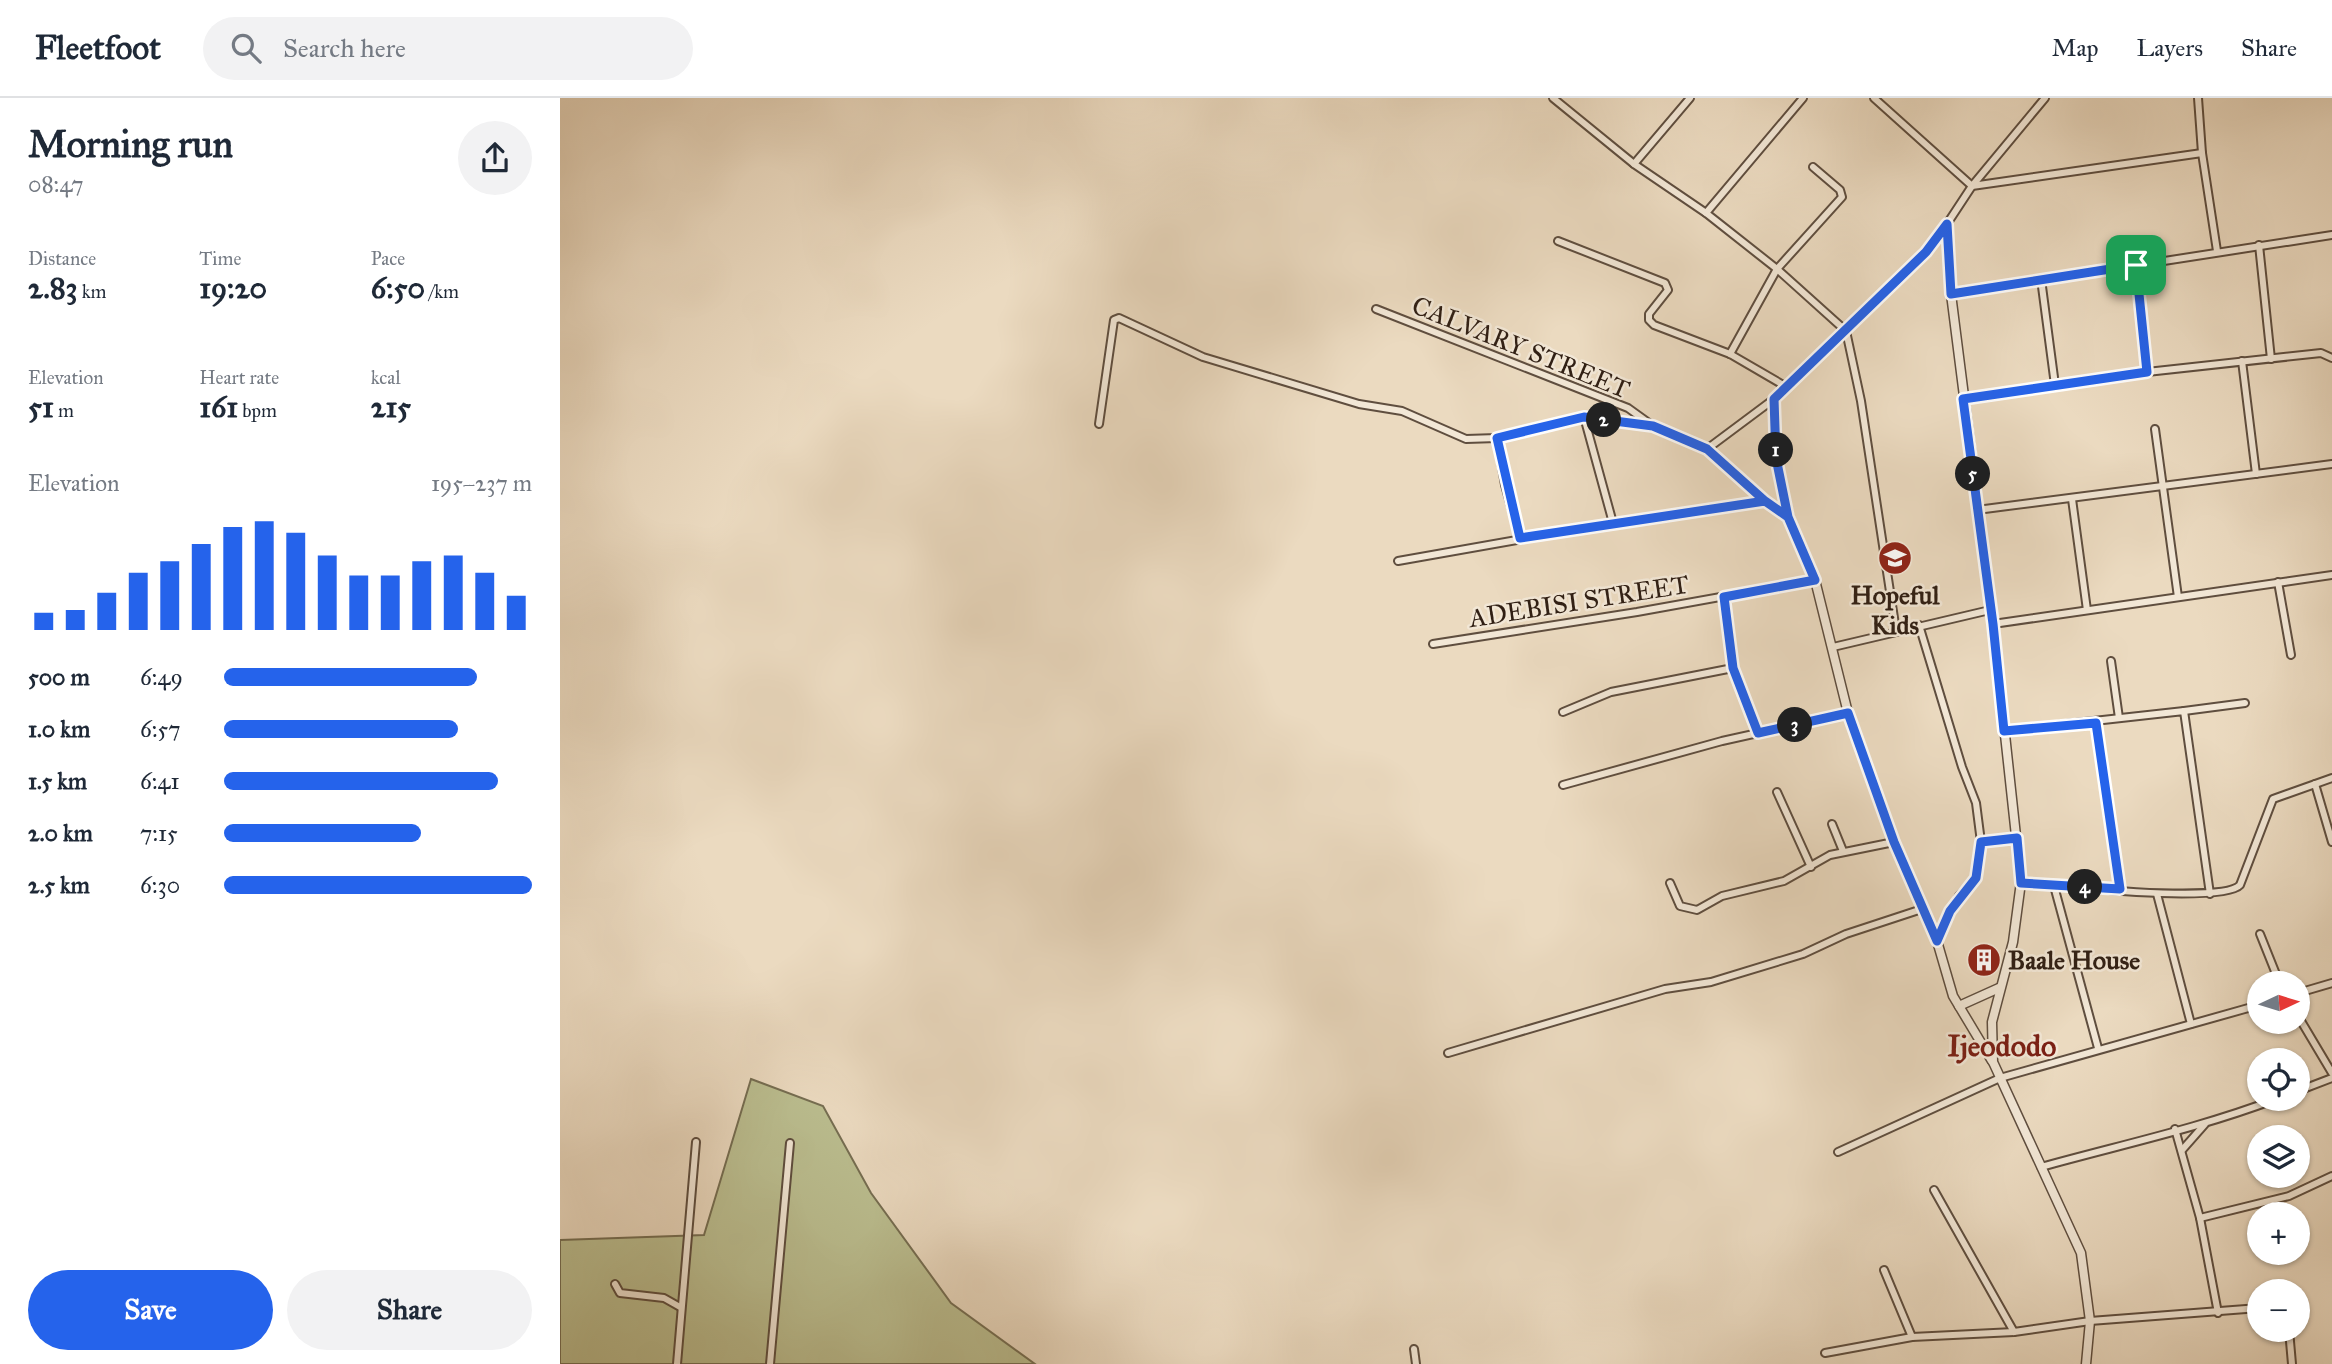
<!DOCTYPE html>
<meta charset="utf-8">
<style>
:root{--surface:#fff;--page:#f2f2f3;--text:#1f2937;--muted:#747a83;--line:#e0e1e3;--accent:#2563eb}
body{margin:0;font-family:"IM FELL Great Primer",serif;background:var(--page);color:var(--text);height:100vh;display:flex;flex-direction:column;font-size:26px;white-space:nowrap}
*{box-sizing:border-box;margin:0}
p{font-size:23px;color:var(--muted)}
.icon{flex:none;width:38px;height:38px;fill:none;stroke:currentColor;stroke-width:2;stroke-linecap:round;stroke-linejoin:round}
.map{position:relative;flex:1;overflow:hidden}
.details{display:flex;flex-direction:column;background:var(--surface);width:560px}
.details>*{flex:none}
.needle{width:46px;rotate:86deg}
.tools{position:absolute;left:1687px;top:873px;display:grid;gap:14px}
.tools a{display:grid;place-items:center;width:63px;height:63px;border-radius:50%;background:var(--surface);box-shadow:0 2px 5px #0004;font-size:35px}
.pin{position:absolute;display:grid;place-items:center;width:60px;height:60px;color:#fff;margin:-30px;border-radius:14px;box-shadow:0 4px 10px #0006}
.km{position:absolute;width:35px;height:35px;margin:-18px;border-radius:50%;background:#222;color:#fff;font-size:19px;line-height:35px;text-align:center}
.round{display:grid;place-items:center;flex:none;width:74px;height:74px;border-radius:37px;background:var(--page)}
.summary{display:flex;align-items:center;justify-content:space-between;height:119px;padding:0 28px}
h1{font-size:38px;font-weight:700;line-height:52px}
.stats{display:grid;grid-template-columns:repeat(3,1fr);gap:10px;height:119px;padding:7px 28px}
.stats div{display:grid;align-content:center}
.stats b{font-size:30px;font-weight:700}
.stats small{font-size:19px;font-weight:400}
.stats p{font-size:19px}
.chart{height:196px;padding:14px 28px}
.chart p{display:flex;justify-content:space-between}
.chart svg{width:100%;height:126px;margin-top:7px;stroke:var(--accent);stroke-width:6}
.cta{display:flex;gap:14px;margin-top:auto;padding:14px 28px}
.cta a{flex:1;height:80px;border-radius:42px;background:var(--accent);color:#fff;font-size:28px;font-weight:700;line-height:80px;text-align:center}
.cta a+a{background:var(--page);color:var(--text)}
ul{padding:0 28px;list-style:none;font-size:23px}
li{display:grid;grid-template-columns:112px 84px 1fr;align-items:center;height:52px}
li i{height:18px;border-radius:9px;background:var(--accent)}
header{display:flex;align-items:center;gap:42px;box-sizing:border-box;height:98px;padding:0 35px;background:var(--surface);border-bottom:2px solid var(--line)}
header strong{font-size:33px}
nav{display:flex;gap:38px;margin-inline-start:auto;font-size:24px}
.search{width:490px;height:63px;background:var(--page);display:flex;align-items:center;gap:18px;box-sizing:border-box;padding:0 24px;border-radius:38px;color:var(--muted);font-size:26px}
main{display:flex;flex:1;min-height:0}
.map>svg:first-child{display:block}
.green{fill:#bbbe90;stroke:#766e52;stroke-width:2}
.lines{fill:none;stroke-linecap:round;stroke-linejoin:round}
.minor-casing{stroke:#5f4e3f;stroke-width:10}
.tertiary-casing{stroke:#5f4e3f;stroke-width:11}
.minor{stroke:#f2e7d6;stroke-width:6}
.tertiary{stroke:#f2e7d6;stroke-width:8}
.route-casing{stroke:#fff;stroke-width:14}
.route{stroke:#2563eb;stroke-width:9}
.labels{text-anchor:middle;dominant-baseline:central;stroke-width:5;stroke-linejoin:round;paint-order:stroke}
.street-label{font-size:26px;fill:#301f14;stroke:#f2e7d6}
.poi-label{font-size:26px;font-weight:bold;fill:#301f14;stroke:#f2e7d6}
.quarter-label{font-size:30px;font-weight:bold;fill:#7a1f14;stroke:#f2e7d6}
</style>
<header>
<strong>Fleetfoot</strong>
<div class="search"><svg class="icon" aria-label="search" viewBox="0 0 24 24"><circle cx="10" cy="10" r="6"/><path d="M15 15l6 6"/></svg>Search here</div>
<nav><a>Map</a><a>Layers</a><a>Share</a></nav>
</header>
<main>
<section class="details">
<div class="summary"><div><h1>Morning run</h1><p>08:47</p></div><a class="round"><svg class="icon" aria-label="share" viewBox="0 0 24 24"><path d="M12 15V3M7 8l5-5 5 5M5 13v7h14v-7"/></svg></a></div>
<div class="stats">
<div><p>Distance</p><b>2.83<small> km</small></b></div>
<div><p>Time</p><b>19:20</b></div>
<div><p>Pace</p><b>6:50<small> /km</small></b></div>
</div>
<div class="stats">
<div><p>Elevation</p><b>51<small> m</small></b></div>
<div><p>Heart rate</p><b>161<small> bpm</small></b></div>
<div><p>kcal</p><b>215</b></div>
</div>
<div class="chart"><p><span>Elevation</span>195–237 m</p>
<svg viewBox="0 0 160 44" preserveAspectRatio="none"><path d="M5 44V38M15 44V37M25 44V31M35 44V24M45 44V20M55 44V14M65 44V8M75 44V6M85 44V10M95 44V18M105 44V25M115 44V25M125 44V20M135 44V18M145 44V24M155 44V32"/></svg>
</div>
<ul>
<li><b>500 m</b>6:49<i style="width:82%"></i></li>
<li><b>1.0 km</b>6:57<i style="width:76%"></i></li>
<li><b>1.5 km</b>6:41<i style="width:89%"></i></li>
<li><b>2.0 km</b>7:15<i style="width:64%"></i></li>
<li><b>2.5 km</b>6:30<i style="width:100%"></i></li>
</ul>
<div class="cta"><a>Save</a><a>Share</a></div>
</section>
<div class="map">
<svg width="1772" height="1266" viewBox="0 0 1772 1266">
<rect width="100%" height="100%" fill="#ebdac0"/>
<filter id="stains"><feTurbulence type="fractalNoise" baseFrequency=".00286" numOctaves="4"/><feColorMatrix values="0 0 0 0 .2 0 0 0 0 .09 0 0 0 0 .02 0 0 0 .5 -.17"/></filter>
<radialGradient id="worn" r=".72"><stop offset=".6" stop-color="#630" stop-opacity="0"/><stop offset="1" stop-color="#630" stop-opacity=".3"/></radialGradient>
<polygon class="green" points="191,981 263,1008 311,1095 391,1205 475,1266 0,1266 0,1142 144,1137"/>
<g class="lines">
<g class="minor-casing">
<g id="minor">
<polyline points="993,0 1074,66 1146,115 1217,171 1286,233 1301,303 1336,533"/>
<polyline points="1314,0 1412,88 1642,55"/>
<polyline points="1638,0 1642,55 1657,153"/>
<polyline points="1074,66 1130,0"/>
<polyline points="1146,115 1243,0"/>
<polyline points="1387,126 1412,88 1485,0"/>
<polyline points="998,143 1105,185 1108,192 1089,216 1089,222 1094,227 1170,256 1225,288"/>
<polyline points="1699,147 1711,261"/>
<polyline points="1576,167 1587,274"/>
<polyline points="1481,181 1495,287"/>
<polyline points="1391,196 1772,137"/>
<polyline points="816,211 1068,310 1093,328 1147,351 1205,403 1229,419"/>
<polyline points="1170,256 1217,171 1282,99 1280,92 1253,69"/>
<polyline points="1682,263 1696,376"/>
<polyline points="1403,301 1587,274 1761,255 1772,260"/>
<polyline points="1024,319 1053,425"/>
<polyline points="539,326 554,222 559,220 643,259 799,306 842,313 906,341 937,340 1024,319 1093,328"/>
<polyline points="1595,331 1618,499"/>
<polyline points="937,340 945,387 960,440"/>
<polyline points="1147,351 1214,301"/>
<polyline points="1512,401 1527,512"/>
<polyline points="1417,412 1772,366"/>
<polyline points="838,463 1053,425 1205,403"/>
<polyline points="1718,484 1731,557"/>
<polyline points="1164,499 1173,570 1198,635"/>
<polyline points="1433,526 1772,477"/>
<polyline points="1359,527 1402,669 1416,705 1421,744 1416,780 1399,798 1377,843"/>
<polyline points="873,546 1077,514 1255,482"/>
<polyline points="1273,549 1430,512"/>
<polyline points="1551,563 1559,620"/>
<polyline points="1624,613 1685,605"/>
<polyline points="1003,614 1051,594 1173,570"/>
<polyline points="1537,625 1560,791"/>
<polyline points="1444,633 1624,613 1650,796"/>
<polyline points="1755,686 1772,744"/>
<polyline points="1003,687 1162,643 1288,615"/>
<polyline points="1217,694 1251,769"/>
<polyline points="1272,726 1283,753"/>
<polyline points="1421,744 1457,740"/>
<path d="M1461,784C1494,788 1663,806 1680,787L1713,701L1772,680"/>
<polyline points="1110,785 1120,808 1137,812 1162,798 1224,783 1270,757 1334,744"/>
<polyline points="1494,788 1538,950"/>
<polyline points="1597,796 1631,926"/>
<polyline points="1700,836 1720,886"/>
<polyline points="1738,895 1772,885"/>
<polyline points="1738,918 1772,975"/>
<polyline points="888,955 1105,891 1151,884 1243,856 1286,836 1362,811"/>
<polyline points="1738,993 1772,980"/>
<polyline points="1615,1031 1640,1120 1658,1215"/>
<polyline points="1623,1051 1645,1026"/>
<polyline points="1278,1054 1440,980 1699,907"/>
<path d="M1481,1069C1560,1047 1640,1030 1716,1001"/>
<polyline points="1374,1092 1454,1234"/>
<polyline points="1640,1120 1729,1098 1772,1078"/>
<polyline points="1324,1172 1352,1239"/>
<polyline points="55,1186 60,1195 104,1200 120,1209"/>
<polyline points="1729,1232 1732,1266"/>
<polyline points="854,1251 856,1266"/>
<polyline points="1265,1255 1352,1239 1454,1234 1530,1223 1699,1210"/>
<polyline points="117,1266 136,1044"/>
<polyline points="210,1266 230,1045"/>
</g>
</g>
<g class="tertiary-casing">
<g id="tertiary">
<polyline points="1387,126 1391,196 1433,526 1461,784 1453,844 1432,924 1433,964 1521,1155 1530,1223 1526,1266"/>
<polyline points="1387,126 1366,154 1214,301 1216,360 1229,419 1255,482 1288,615 1334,744 1377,843 1393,898 1432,963"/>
<polyline points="1399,908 1439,890"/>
</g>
</g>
<use href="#minor" class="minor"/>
<use href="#tertiary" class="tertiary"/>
</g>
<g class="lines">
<g class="route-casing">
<polyline id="route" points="1576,167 1391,196 1387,126 1366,154 1214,301 1216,360 1228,419 1205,403 960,440 937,340 1024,319 1093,328 1147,351 1205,403 1228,419 1255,482 1164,499 1173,570 1198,635 1288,615 1334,744 1377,843 1390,813 1416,780 1421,744 1457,740 1461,785 1560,791 1536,625 1444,633 1433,526 1403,301 1587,274 1576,167"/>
</g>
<use href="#route" class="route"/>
</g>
<defs>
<g id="school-disc" transform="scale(1.75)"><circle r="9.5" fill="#8f2418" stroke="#f2e7d6"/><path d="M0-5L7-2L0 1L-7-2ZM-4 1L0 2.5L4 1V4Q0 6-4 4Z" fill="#fff"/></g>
<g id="building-disc" transform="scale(1.75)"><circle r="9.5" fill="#8f2418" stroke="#f2e7d6"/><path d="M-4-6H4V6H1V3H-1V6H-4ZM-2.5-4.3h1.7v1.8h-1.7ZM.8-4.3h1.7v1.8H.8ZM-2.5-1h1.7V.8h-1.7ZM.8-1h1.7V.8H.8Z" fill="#fff"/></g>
</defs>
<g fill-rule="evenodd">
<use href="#school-disc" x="1335" y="460"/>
<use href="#building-disc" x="1424" y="862"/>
</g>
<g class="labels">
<g class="street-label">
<text transform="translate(961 249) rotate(22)">CALVARY STREET</text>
<text transform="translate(1019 503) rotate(-9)">ADEBISI STREET</text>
</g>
<g class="poi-label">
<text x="1335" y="497">Hopeful<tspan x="1335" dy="30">Kids</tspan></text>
<text x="1448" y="862" text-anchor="start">Baale House</text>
</g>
<g class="quarter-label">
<text x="1442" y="948">Ijeododo</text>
</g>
</g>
<rect width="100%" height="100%" filter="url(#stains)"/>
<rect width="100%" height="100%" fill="url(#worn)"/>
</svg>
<div class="tools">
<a><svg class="needle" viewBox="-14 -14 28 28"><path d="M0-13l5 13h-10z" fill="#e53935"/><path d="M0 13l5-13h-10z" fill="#747a83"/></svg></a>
<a><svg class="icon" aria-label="locate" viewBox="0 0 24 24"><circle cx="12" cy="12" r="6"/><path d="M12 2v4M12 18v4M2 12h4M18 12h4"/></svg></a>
<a><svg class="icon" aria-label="layers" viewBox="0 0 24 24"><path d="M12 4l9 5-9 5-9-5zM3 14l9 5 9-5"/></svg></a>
<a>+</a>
<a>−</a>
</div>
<div class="pin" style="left:1576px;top:167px;background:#1e9e55"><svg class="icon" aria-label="arrive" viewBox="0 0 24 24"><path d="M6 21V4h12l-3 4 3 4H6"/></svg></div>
<b class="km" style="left:1216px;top:352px">1</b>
<b class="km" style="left:1044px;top:322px">2</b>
<b class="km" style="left:1235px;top:627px">3</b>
<b class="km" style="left:1525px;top:789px">4</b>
<b class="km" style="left:1413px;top:376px">5</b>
</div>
</main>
